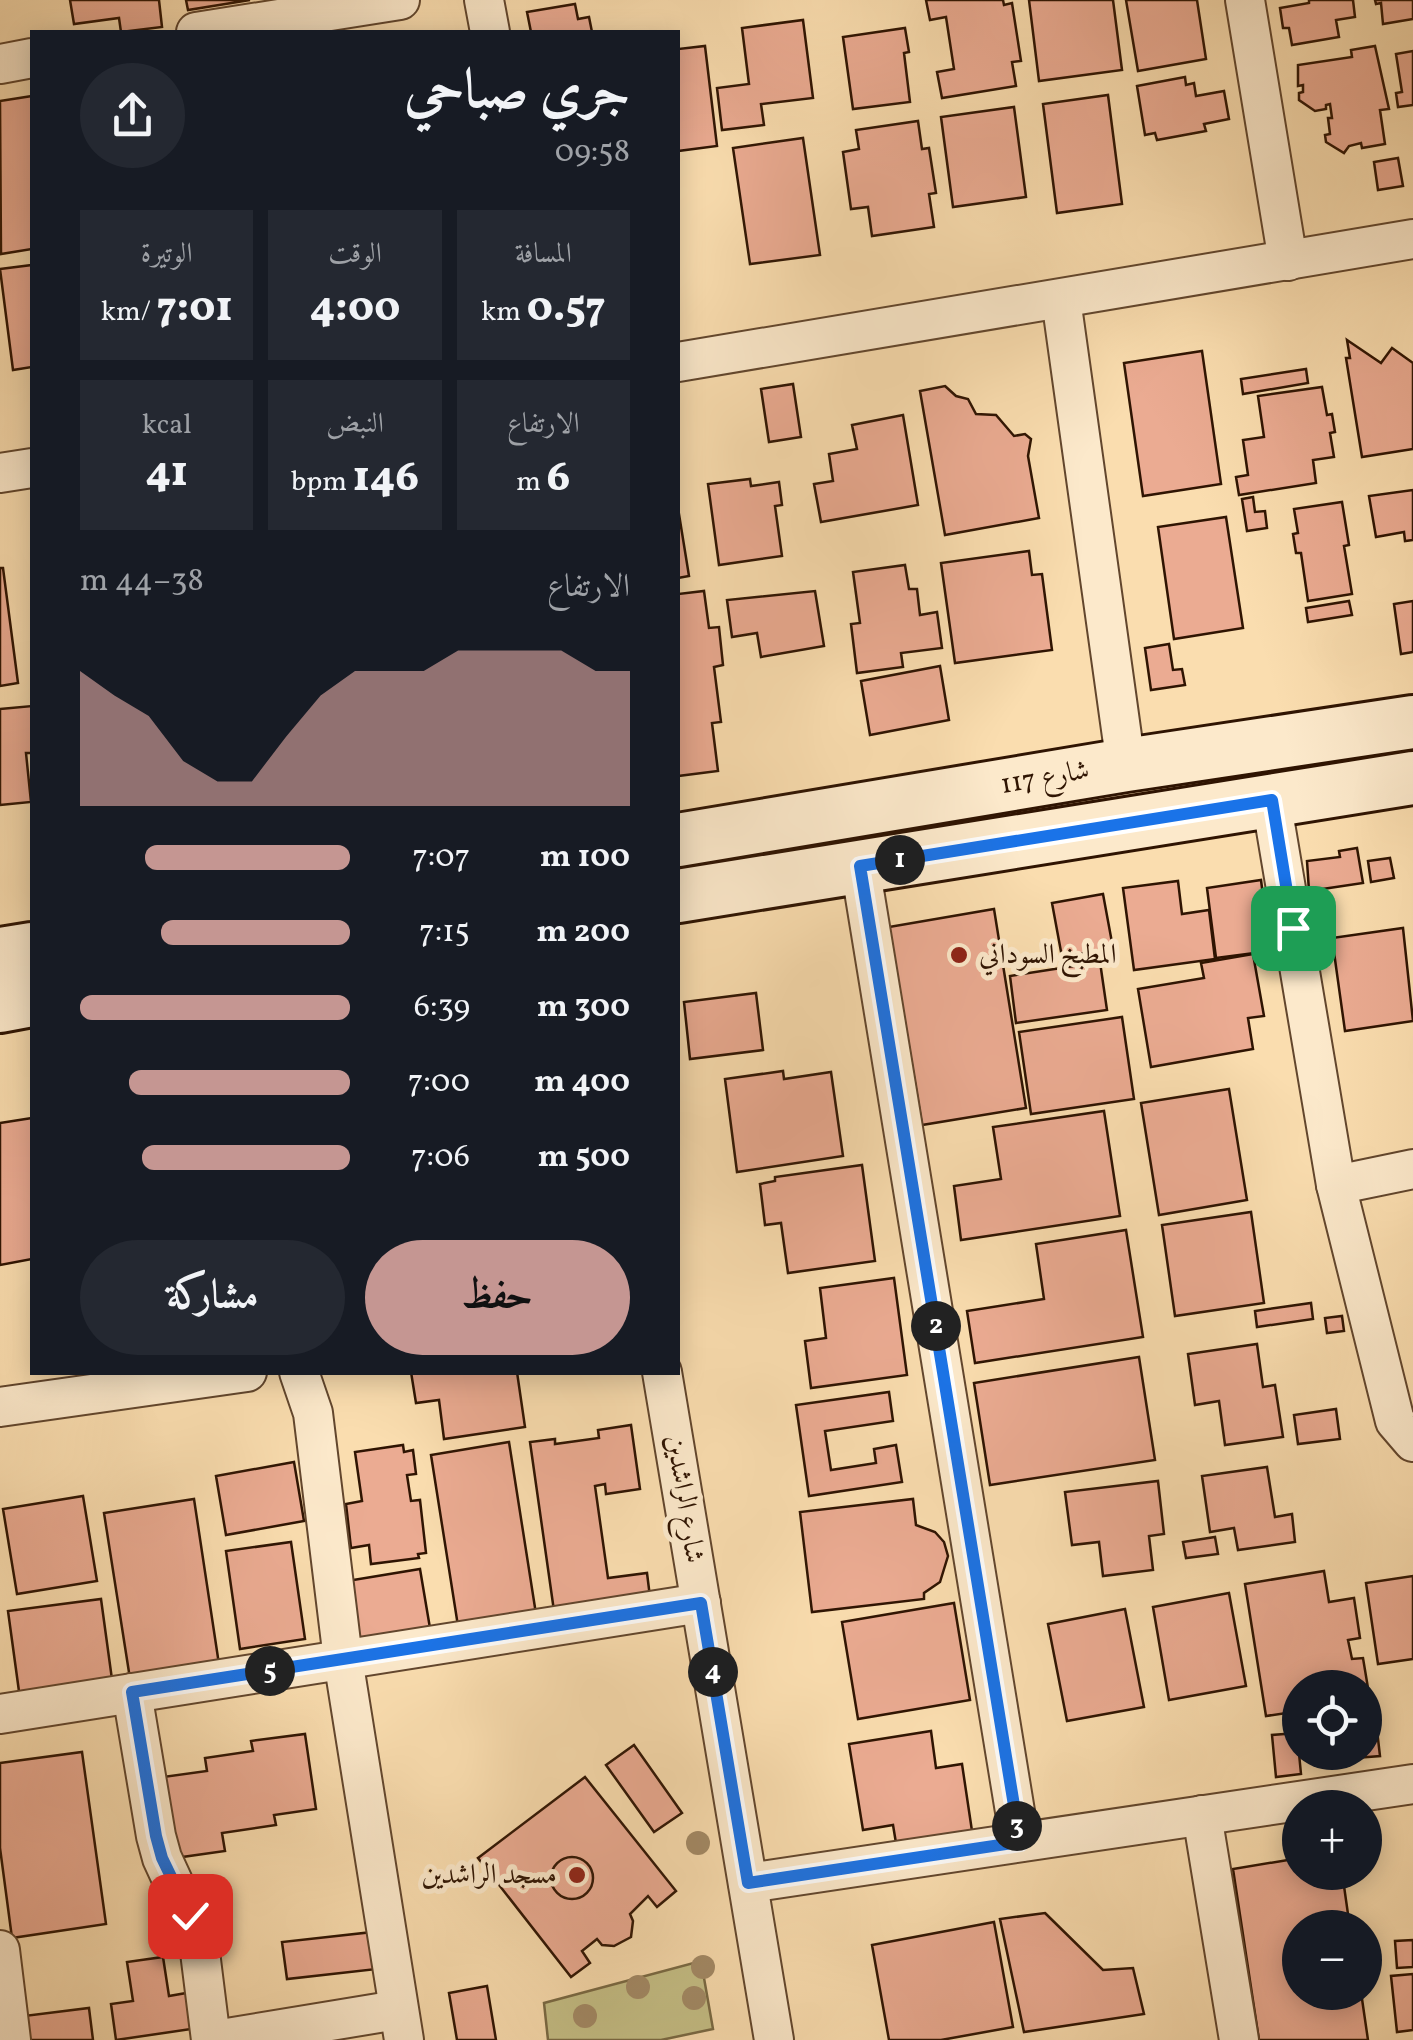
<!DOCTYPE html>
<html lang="ar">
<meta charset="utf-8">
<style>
:root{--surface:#171b24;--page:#242831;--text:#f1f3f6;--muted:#9ea1a6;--accent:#c59692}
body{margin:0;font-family:Vollkorn,Amiri,serif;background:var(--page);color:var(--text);direction:rtl;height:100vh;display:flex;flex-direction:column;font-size:38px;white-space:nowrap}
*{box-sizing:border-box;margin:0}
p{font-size:32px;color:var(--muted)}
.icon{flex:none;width:55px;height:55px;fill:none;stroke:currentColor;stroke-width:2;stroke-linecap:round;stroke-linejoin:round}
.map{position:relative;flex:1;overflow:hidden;direction:ltr}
.drawer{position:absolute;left:30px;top:30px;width:650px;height:1345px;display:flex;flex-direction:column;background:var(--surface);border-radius:0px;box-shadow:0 5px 25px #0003;direction:rtl}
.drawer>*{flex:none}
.buttons{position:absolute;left:1282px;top:1670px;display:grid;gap:20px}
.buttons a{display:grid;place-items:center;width:100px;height:100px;border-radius:50%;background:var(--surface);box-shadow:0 5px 25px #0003;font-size:50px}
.pin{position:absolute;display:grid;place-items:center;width:85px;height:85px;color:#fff;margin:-42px;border-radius:20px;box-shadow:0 5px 15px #0006}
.km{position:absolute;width:50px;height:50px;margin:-25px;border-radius:50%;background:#222;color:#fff;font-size:28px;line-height:50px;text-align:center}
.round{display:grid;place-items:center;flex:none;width:105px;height:105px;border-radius:52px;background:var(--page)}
.overview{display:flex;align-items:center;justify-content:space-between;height:170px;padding:0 50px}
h1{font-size:55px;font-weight:800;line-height:75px}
.metrics{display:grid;grid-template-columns:repeat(3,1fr);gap:15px;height:170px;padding:10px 50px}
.metrics div{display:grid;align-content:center;border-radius:0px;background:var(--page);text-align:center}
.metrics b{font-size:42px;font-weight:800}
.metrics small{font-size:28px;font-weight:400}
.metrics p{font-size:28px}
.chart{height:280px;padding:20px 50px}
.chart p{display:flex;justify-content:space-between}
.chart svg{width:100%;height:180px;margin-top:10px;fill:var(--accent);opacity:.7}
.cta{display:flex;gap:20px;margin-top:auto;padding:20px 50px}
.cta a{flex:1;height:115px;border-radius:60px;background:var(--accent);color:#111;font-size:40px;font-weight:800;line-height:115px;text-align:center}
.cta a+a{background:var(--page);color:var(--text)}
ul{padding:0 50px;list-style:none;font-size:32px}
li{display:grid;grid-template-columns:160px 120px 1fr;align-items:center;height:75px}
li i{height:25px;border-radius:12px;background:var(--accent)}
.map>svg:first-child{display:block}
.green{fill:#c5bf86;stroke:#7a6a44;stroke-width:2.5}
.building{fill:#ebab92;stroke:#2f1402;stroke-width:2.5}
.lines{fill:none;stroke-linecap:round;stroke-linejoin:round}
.street-casing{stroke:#62462d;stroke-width:42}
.secondary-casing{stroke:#2f1402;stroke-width:58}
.street{stroke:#fce9cb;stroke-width:38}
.secondary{stroke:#fce9cb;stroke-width:52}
.tree{fill:#a38a66}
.route-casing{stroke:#fff;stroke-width:20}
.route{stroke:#1a73e8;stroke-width:12}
.poi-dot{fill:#8f2418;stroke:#fce9cb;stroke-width:4}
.labels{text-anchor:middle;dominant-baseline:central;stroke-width:10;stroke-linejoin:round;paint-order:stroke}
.street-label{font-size:28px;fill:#2f1402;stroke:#fce9cb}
.poi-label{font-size:28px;fill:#2f1402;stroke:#fce9cb;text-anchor:start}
</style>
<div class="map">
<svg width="1413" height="2040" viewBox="0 0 1413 2040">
<rect width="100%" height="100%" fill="#faddaf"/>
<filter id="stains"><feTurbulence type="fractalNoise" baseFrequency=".002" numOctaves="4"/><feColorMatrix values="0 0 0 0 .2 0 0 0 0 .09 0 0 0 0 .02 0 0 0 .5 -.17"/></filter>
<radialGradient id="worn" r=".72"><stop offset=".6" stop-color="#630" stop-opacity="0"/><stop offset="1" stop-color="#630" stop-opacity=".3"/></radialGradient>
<polygon class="green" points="701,1961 713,2029 661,2040 548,2040 544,2003"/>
<g class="building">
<polygon points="70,0 159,0 162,27 121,32 119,18 74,24"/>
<polygon points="186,0 250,0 188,10"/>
<polygon points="926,0 1003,0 1004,5 1012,3 1021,61 1012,62 1016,86 942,98 937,72 954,69 946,17 930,20"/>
<polygon points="1029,0 1113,0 1122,70 1039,81"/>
<polygon points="1126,0 1197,0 1206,59 1138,71"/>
<polygon points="1309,0 1353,0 1355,17 1336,20 1339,37 1292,45 1289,28 1283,28 1280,8 1309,3"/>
<polygon points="1375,0 1413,0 1413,19 1383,24 1381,3 1376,4"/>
<polygon points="575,4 578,19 589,17 592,32 531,32 527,12"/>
<polygon points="803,20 813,98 761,104 764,125 722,130 717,88 749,84 742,28"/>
<polygon points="905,28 909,52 904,53 910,102 853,109 843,37"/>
<polygon points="705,46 717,146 678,151 678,49"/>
<polygon points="1375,46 1389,109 1380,110 1385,144 1362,148 1361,143 1349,146 1344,153 1326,142 1325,135 1330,134 1328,118 1332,118 1330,104 1326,105 1326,109 1315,111 1299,100 1299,93 1303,92 1303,85 1298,86 1298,65 1352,57 1351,50"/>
<polygon points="1413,51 1413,105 1398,107 1396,93 1402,92 1396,54"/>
<polygon points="1185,77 1186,85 1194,83 1196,96 1224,91 1229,119 1204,124 1206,131 1157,140 1155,133 1145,135 1137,86"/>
<polygon points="1108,95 1122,204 1057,213 1043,104"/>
<polygon points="32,96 32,249 1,254 0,101"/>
<polygon points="1014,107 1026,197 953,207 941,117"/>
<polygon points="918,121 922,149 929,148 936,193 929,194 934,227 872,236 868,207 851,209 843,152 859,149 856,130"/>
<polygon points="803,138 820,255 750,264 733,148"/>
<polygon points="1398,158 1403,186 1378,190 1374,162"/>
<polygon points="32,265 32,367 13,370 0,269"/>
<polygon points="1347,340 1381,363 1392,348 1413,363 1413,449 1362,457 1346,358 1350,358"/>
<polygon points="1202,351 1221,484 1143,496 1124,363"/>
<polygon points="1306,369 1308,383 1243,394 1241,379"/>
<polygon points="793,384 801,437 769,442 761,389"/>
<polygon points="945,386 956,396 968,399 976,414 996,415 1014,436 1025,434 1031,439 1028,456 1039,518 945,535 920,391"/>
<polygon points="1322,387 1327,415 1332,414 1335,432 1330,433 1334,457 1313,460 1316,483 1239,495 1236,477 1248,475 1243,440 1264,437 1258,396"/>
<polygon points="903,415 918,505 821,522 814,484 833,481 829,454 857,449 852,425"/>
<polygon points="750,479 751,486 779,482 782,505 775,506 782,556 719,565 708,484"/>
<polygon points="1413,490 1413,540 1405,541 1404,532 1376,537 1369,496"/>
<polygon points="1253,497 1255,512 1265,511 1267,528 1247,531 1242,499"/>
<polygon points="1342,502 1349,545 1344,546 1352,594 1308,601 1301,553 1296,553 1293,534 1298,533 1294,509"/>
<polygon points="678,508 689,576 678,578"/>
<polygon points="1226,517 1243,628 1174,639 1158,527"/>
<polygon points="1029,551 1032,575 1042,574 1052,650 955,663 941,563"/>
<polygon points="905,565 909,589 917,589 920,615 937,612 942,648 901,653 903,667 857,673 851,624 860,623 853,572"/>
<polygon points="0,568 3,568 18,683 0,686"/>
<polygon points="704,591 709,628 719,627 723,665 714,667 721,722 712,723 718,771 678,776 678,594"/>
<polygon points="815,591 824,646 761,657 757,633 732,637 727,600"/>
<polygon points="1349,601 1352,615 1308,622 1306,608"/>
<polygon points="1413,601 1413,652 1401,654 1394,604"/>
<polygon points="1169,644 1173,670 1182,669 1185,685 1151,690 1145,648"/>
<polygon points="940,666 949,720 870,735 861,681"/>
<polygon points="32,706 32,753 26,753 31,802 0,805 0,709"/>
<polygon points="1357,848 1363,883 1309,891 1307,861 1340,857 1339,851"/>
<polygon points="1390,858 1394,878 1371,882 1368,861"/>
<polygon points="1261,880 1270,951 1216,958 1207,888"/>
<polygon points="1178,881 1182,914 1209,910 1215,959 1134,970 1123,888"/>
<polygon points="1103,894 1113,948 1062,957 1052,903"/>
<polygon points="994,909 1026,1108 922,1125 889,927"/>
<polygon points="1403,928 1413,1021 1345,1031 1332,938"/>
<polygon points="1253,954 1264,1016 1248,1018 1253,1049 1151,1067 1138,989 1204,978 1201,963"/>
<polygon points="1100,962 1107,1010 1016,1023 1010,976"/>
<polygon points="756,993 763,1050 690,1059 684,1002"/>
<polygon points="1122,1017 1134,1099 1031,1114 1019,1032"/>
<polygon points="783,1071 784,1079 831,1072 843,1156 737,1172 725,1079"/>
<polygon points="1229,1089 1247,1200 1159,1215 1141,1103"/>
<polygon points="1104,1111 1120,1216 961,1240 954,1186 1001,1179 993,1127"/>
<polygon points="32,1118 32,1259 0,1265 0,1123"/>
<polygon points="862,1165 875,1261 788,1273 781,1223 765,1225 760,1184 775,1181 775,1177"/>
<polygon points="1251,1212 1264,1303 1175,1316 1162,1225"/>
<polygon points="1126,1230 1143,1337 975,1363 967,1311 1044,1299 1036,1244"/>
<polygon points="894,1278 907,1375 811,1388 805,1341 826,1338 820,1288"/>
<polygon points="1311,1303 1313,1319 1257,1327 1255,1311"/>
<polygon points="1342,1316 1344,1331 1327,1333 1325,1318"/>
<polygon points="1257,1344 1263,1387 1275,1385 1283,1437 1225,1445 1219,1401 1195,1405 1188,1354"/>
<polygon points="1139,1357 1155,1460 990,1485 974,1383"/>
<polygon points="411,1372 517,1372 525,1427 444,1439 439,1400 416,1403"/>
<polygon points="889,1392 893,1421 825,1431 831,1470 876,1463 874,1449 896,1445 902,1482 809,1496 796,1405"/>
<polygon points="1336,1409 1340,1439 1298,1444 1294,1415"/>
<polygon points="631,1425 640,1489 606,1494 605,1484 595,1486 608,1578 647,1573 650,1597 554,1611 530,1442 555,1439 555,1444 599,1438 598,1430"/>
<polygon points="509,1442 536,1614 458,1626 431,1455"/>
<polygon points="403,1445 404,1452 413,1450 416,1474 407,1475 411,1501 420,1500 426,1553 418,1554 419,1558 371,1564 369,1545 351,1548 346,1504 362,1501 355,1452"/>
<polygon points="294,1462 304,1521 226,1535 216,1476"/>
<polygon points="1267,1467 1275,1517 1292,1514 1295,1542 1238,1550 1234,1528 1210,1532 1202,1476"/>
<polygon points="1158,1481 1164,1534 1149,1536 1153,1570 1103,1576 1099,1542 1072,1545 1065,1492"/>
<polygon points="83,1496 97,1581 17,1594 3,1509"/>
<polygon points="194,1499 220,1671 131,1685 104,1513"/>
<polygon points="913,1499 916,1525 935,1532 944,1542 948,1556 940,1582 924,1593 924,1599 812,1612 800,1512"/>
<polygon points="1215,1537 1218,1554 1186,1558 1183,1542"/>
<polygon points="291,1542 305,1639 240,1649 226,1551"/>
<polygon points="420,1569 432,1640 352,1653 341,1582"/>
<polygon points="1324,1571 1329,1602 1354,1598 1360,1638 1348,1640 1352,1659 1363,1658 1370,1700 1365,1700 1365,1688 1300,1688 1300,1711 1266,1716 1245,1584"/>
<polygon points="1413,1576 1413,1659 1378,1664 1366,1583"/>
<polygon points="1229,1593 1246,1686 1169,1700 1153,1607"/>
<polygon points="101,1599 114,1694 21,1706 8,1611"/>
<polygon points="954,1603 970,1700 858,1719 842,1622"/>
<polygon points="1125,1609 1144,1707 1067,1721 1048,1624"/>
<polygon points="1374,1704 1380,1756 1356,1758 1355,1752 1365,1752 1365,1706"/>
<polygon points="931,1731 936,1768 962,1764 972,1831 896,1843 893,1825 863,1830 849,1744"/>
<polygon points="1297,1733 1301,1774 1276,1777 1272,1735"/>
<polygon points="305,1734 316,1809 274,1815 276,1825 222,1833 225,1851 175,1858 163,1777 207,1771 205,1758 253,1751 251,1741"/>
<polygon points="634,1745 682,1813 654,1832 606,1765"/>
<polygon points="82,1752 106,1924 12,1938 0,1848 0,1763"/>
<polygon points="585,1777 676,1891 657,1907 648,1896 630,1914 633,1921 631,1937 614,1946 602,1945 597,1939 582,1951 590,1963 571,1977 478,1858"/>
<circle cx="572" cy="1878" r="21"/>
<polygon points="1300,1858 1300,1872 1342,1872 1350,1928 1300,1928 1300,1992 1361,1992 1368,2040 1259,2040 1233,1869"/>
<polygon points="1045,1913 1103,1970 1133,1968 1144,2014 1024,2032 1000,1919"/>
<polygon points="994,1922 1013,2027 941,2040 889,2040 872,1945"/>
<polygon points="373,1932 377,1969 287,1979 282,1942"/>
<polygon points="1413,1940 1413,1967 1397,1968 1395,1941"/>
<polygon points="163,1957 169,1996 192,1992 198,2028 116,2040 111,2004 133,2001 127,1962"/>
<polygon points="1413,1974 1413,2030 1397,2032 1391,1976"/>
<polygon points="487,1986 496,2040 457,2040 449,1993"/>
<polygon points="89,2008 93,2040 27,2040 24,2016"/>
</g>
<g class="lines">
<g class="street-casing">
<g id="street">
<polyline points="484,0 490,32"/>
<polyline points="1245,0 1288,261"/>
<polyline points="196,32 400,0"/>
<polyline points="0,64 32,58"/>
<polyline points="1061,299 1126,765"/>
<polyline points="678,362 1413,239"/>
<polyline points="0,473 32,468"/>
<polyline points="1271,800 1336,1185 1395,1421 1413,1442"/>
<polyline points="860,866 1020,1842"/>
<polyline points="1336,1185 1413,1169"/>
<polyline points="299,1372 313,1413 343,1659 404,2040"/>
<polyline points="662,1372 774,2040"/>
<polyline points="0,1407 247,1372"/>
<polyline points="132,1693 156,1836 162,1858 198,1936 211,2040"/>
<polyline points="0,1714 701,1603"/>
<polyline points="1202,1815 1239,2040"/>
<polyline points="748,1883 1413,1784"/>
<polyline points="0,1950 11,2040"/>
<polyline points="215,2040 397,2010"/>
</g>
</g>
<g class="secondary-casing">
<g id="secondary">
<polyline points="678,840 1126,765 1413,722"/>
<polyline points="678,896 1413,778"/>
<polyline points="0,954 32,949"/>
<polyline points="0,1006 32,1000"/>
</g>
</g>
<use href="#street" class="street"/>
<use href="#secondary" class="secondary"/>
</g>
<g class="tree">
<circle cx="698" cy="1843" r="12"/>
<circle cx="703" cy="1967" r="12"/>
<circle cx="638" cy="1987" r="12"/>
<circle cx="694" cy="1998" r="12"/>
<circle cx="585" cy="2016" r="12"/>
</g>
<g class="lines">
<g class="route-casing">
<polyline id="route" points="190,1916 162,1858 156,1836 132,1692 701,1603 748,1883 1020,1842 860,866 1272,800 1293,928"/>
</g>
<use href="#route" class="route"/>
</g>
<g class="poi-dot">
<circle cx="959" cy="955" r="10"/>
<circle cx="577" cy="1875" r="10"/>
</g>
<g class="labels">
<g class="street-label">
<text transform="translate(1045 778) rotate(-10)">شارع 117</text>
<text transform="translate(684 1499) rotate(81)">شارع الراشدين</text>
</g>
<g class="poi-label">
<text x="979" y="955">المطبخ السوداني</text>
<text x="557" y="1875" text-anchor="end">مسجد الراشدين</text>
</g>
</g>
<rect width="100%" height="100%" filter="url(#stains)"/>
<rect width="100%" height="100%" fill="url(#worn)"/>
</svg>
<div class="buttons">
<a><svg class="icon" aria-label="locate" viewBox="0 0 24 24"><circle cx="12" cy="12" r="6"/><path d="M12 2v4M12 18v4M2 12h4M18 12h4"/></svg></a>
<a>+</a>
<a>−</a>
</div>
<div class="pin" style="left:1293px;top:928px;background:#1e9e55"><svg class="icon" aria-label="arrive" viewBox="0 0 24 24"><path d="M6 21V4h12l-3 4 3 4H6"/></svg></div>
<div class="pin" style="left:190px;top:1916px;background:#d93025"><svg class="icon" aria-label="check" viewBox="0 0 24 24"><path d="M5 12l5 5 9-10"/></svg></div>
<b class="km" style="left:900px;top:860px">1</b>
<b class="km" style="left:936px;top:1326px">2</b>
<b class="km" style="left:1017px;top:1826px">3</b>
<b class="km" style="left:713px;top:1672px">4</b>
<b class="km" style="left:270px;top:1671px">5</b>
<section class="drawer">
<div class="overview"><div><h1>جري صباحي</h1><p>09:58</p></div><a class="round"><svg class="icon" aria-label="share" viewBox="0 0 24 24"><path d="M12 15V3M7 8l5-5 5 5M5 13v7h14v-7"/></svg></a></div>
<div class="metrics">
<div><p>المسافة</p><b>0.57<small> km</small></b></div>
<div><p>الوقت</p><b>4:00</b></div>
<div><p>الوتيرة</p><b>7:01<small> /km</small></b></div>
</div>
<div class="metrics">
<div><p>الارتفاع</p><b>6<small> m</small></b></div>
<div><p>النبض</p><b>146<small> bpm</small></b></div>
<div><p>kcal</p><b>41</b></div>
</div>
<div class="chart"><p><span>الارتفاع</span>38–44 m</p>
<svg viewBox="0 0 160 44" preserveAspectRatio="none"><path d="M0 44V11L10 17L20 22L30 33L40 38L50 38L60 27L70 17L80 11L90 11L100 11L110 6L120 6L130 6L140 6L150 11L160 11V44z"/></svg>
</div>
<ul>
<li><b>100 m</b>7:07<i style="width:76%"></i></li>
<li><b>200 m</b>7:15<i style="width:70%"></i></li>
<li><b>300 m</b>6:39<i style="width:100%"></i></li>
<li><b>400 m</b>7:00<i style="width:82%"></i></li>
<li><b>500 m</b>7:06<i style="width:77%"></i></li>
</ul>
<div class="cta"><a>حفظ</a><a>مشاركة</a></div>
</section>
</div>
